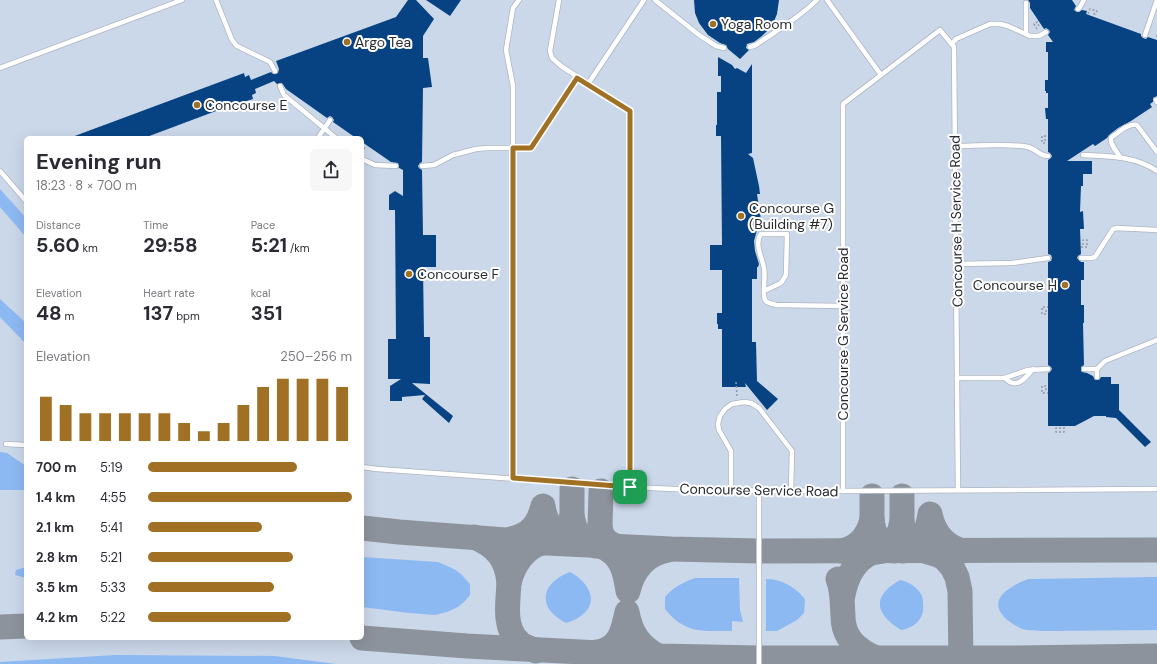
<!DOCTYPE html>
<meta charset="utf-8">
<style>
:root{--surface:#fff;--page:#f7f7f7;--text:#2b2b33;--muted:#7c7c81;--accent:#a07124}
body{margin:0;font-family:"DM Sans",sans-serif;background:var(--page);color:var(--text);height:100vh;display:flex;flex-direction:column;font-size:15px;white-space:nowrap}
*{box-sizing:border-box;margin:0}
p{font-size:13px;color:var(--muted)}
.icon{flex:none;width:22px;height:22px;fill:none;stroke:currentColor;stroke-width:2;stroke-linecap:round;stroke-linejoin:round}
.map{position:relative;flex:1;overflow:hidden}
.side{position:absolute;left:24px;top:136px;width:340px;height:504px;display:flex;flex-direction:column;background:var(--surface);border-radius:6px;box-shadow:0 4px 16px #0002}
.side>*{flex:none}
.pin{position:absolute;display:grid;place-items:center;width:34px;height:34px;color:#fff;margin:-17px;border-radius:8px;box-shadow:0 2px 6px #0006}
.round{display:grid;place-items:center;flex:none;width:42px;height:42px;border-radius:6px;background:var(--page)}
.overview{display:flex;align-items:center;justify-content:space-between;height:68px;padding:0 12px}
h1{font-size:22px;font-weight:700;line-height:30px}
.stats{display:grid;grid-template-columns:repeat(3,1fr);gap:6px;height:68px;padding:4px 12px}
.stats div{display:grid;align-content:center}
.stats b{font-size:20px;font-weight:700}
.stats small{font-size:11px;font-weight:400}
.stats p{font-size:11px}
.chart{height:112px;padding:8px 12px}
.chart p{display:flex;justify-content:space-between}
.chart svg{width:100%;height:72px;margin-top:4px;stroke:var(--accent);stroke-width:6}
ul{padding:0 12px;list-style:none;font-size:13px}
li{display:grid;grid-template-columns:64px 48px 1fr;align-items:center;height:30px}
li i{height:10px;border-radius:5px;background:var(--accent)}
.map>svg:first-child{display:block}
.built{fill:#cbd8ea;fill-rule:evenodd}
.green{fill:#8db9f3}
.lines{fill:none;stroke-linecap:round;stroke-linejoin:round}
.taxiway{stroke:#8d939c;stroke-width:25}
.building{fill:#074383}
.lane-casing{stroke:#adb5c1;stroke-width:6}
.path{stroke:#939aa3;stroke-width:1.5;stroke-dasharray:2 2;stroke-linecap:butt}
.lane{stroke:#fff;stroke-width:4.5}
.route-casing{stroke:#fff;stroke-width:8}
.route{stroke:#a07124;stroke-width:5}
.poi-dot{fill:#a07124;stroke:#fff;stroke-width:1.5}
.labels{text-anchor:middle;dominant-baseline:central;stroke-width:4;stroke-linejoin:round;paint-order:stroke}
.poi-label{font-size:14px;fill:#26292e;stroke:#fff;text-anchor:start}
.street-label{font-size:14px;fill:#26292e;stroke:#fff}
</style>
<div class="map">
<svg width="1157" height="664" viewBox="0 0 1157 664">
<rect width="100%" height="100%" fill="#dce5f1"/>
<path class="built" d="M0,0H1157V664H0ZM26,138H362V638H26Z"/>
<g class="green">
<polygon points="0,189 26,218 26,237 0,207"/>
<polygon points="0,299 26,323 26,344 0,317"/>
<polygon points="0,452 7,453 26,466 26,490 0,490"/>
<polygon points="362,557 438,562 454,569 461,574 470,584 470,595 465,601 458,607 447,612 435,615 409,613 362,607"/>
<polygon points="26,567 26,578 15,575 16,570"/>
<path d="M570,572C582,578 596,593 589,607C585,615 574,621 566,623C559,619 550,613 547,605C541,589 556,577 570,572Z"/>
<path d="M1157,577V630L1041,631C1035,630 1028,631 1022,629C1017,627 1010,622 1006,619C985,599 1011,586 1028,579Z"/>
<path d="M695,578H739L740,610L743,622L732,621V631C702,631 685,634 665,609V597C673,587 684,582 695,578Z"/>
<path d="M766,579C782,579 795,587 805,599L804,613L797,620L777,631H766Z"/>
<path d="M900,580C906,581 911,584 915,587C917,589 920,592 921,594C923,597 923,600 923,604C925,618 915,628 901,630C874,613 872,596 900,580Z"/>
<polygon points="115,655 275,656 336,664 0,664 0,662"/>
</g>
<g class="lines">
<g class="taxiway">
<polyline points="872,496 872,519"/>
<polyline points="902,496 902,521"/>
<polyline points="572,516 572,489"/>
<polyline points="600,526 601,491"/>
<polyline points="362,528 399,532 547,543 671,549 759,551 1157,550"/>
<path d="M474,537C496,546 507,559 509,583C513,566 524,548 542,543C551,541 561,540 567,531C569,527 570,520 572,516C576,534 578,538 596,546"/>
<path d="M511,539C530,535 538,525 543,506C544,513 546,519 549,524C562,544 592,556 600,526C601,538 608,544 619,547"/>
<path d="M601,546C622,555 625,571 628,591C633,570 646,554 668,550"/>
<path d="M841,551C858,548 868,536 872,519C874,535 878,545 894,551"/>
<path d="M903,551C922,543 927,534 930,514C934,533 944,546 963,551"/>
<path d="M838,579C843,591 842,603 843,616C843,638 857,650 876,658"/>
<path d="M509,583C508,602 503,628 519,642C523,646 530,648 536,651"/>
<path d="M843,595C846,579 854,562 869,554C873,552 878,552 882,551C894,547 900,533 902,521L904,533L909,542L918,549L938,555L945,559L952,567L957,577L960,591L961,664"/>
<polyline points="0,627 26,626"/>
<polyline points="362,638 467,646 658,656 759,658 1012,658 1157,656"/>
<path d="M592,653C596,652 601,652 605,650C621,644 624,626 627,612C631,633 639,646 658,656"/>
</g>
</g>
<g class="building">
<polygon points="408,0 416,0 434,19 423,36 423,58 428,58 432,87 423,88 422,162 420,163 418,166 419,168 422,170 423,235 436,235 436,267 423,267 424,337 430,337 430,384 412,383 453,416 449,423 422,399 425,395 402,397 402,401 390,401 390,386 401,379 388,379 388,339 396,339 395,210 389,210 389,195 395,191 403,196 403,170 399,168 398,163 391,162 362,142 362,138 356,138 333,122 334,120 332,117 330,116 327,118 286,89 282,83 277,84 274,81 255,89 256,93 252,95 253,99 224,108 144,138 72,137 244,73 245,77 249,75 251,80 271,72 273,74 276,74 278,73 279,69 276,61 396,17"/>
<polygon points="426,0 461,0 450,16"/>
<polygon points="694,0 779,0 777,14 772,26 762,36 754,42 747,44 746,48 749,50 740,59 728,49 726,45 720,43 708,35 699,23 695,13"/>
<polygon points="1028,0 1072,0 1076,6 1074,10 1077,12 1079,12 1082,10 1087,11 1086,14 1141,34 1141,36 1143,38 1146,39 1148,37 1157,40 1157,96 1153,98 1153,102 1150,104 1152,107 1131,121 1118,128 1109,135 1107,138 1095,146 1093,144 1067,161 1092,161 1092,174 1083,174 1083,186 1081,186 1080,212 1083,211 1084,229 1080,229 1081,254 1078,256 1077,258 1081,262 1084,262 1084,280 1081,280 1081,305 1084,305 1084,323 1083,323 1084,365 1081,367 1081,371 1082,372 1087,373 1093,376 1095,380 1099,380 1101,377 1111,377 1111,384 1119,384 1119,410 1151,442 1145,447 1116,418 1106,417 1106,416 1094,416 1075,426 1048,426 1048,373 1050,372 1052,369 1051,367 1048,365 1048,262 1051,261 1052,258 1051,255 1048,254 1048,160 1051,158 1052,156 1050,153 1048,152 1048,119 1046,119 1045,108 1048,108 1048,93 1046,93 1046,91 1045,91 1045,80 1048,80 1048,52 1046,52 1046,42 1053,42 1048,35 1050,32 1049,30 1046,28 1044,29 1030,8 1030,3"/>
<polygon points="718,57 732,65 735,69 737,68 746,73 752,64 752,153 748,154 753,158 759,186 760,194 757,194 761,220 758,220 757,230 754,241 755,251 759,264 758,267 757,267 757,279 752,279 752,342 756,342 757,381 778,399 767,410 745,383 746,387 722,387 722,329 718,329 718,324 717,324 717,313 722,313 722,270 710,270 710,245 722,245 721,136 716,136 716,125 717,125 717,92 721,92 721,76 718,76"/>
</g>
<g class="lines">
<g class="lane-casing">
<g id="lane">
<polyline points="216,0 232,40 237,46 270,62 275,71"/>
<polyline points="559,0 550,51 552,58 561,66 630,111 630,487"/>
<polyline points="655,0 699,35 716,46 724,48"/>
<polyline points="827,0 881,75"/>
<polyline points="1078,9 1080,7 1084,0"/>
<polyline points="1026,34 1026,3"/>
<polyline points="1145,35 1157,0"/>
<polyline points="952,44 956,39 990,24 1000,24 1008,26 1030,36 1039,36 1046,32"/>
<path d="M750,47L756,45C776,31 799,18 817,0"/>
<polyline points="0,68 182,0"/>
<polyline points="588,84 644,0"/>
<polyline points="280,86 284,95 336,138"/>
<polyline points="1156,100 1157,102"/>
<polyline points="318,138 330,120"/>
<path d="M955,146C977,146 1008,143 1028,147C1036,149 1040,156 1048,156"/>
<path d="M1083,155C1108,156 1136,156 1157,171"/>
<path d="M1121,158C1117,152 1110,145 1111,138C1119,132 1128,123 1137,125L1157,152"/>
<polyline points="362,159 375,165 396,166"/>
<polyline points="422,166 434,165 453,155 476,149 487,148 531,148 577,78"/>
<polyline points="0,171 26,201"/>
<polyline points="1081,258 1092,258 1095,257 1113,229 1117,228 1157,230"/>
<polyline points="956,264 1012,263 1048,258"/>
<path d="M764,291L781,283L786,275L787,234H761C754,243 762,257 764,268C766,276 762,293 765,300C766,303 773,304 776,305L843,306"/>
<polyline points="1084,369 1097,369 1105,361 1157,340"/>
<polyline points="1097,369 1097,377"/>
<polyline points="957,378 1005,378 1028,370 1048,369"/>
<path d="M1005,378C1016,390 1025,379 1033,369"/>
<polyline points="6,444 26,445"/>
<polyline points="362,467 377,469 630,487 695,490 843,491 1157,489"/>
<polyline points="513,478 513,86 506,50 513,8 519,0"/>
<polyline points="731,490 731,451 719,430 718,424 720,416 725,409 732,404 744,402 751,403 759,408 792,451 791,491"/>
<polyline points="759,491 759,664"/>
<polyline points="843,491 843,104 940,30 954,47 958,490"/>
</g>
</g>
<g class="path">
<polyline points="1088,14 1090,9 1097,11 1095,14 1092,13"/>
<polyline points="1037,29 1034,24 1037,22 1039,26"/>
<polyline points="1156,36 1157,36"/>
<polyline points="1045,139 1045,143 1042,143 1042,136 1048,136"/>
<polyline points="362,145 365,147 363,150 362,149"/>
<polyline points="1081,247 1087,247 1087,240 1083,240 1083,245"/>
<polyline points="1046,310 1046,314 1042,314 1042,307 1048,307"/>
<polyline points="736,382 737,396"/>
<polyline points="1046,390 1046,386 1042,386 1042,393 1048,393"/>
<polyline points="1061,428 1056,428 1056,432 1064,432 1064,426"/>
</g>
<use href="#lane" class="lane"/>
</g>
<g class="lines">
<g class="route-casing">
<polygon id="route" points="577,78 630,111 630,487 513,478 513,148 531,148"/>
</g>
<use href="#route" class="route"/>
</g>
<g class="poi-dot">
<circle cx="713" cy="24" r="4"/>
<circle cx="347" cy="42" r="4"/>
<circle cx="197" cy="105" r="4"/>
<circle cx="741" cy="216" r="4"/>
<circle cx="409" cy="274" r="4"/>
<circle cx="1065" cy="285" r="4"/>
</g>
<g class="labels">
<g class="poi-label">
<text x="721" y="24">Yoga Room</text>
<text x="355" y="42">Argo Tea</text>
<text x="205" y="105">Concourse E</text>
<text x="749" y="208">Concourse G<tspan x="749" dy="16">(Building #7)</tspan></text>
<text x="417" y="274">Concourse F</text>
<text x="1057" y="285" text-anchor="end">Concourse H</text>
</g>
<g class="street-label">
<text transform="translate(956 221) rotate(-91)">Concourse H Service Road</text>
<text transform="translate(843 334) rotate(-90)">Concourse G Service Road</text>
<text transform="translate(759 490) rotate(1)">Concourse Service Road</text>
</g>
</g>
</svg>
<div class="pin" style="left:630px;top:487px;background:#1e9e55"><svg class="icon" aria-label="arrive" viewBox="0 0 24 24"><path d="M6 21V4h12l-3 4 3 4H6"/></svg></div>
<section class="side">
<div class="overview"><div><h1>Evening run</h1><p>18:23 · 8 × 700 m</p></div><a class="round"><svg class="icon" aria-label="share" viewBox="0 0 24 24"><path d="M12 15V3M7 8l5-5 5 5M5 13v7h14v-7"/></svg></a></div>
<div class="stats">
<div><p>Distance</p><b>5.60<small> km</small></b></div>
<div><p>Time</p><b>29:58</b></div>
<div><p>Pace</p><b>5:21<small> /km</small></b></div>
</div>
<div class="stats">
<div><p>Elevation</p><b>48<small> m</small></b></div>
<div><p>Heart rate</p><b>137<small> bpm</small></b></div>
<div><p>kcal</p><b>351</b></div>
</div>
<div class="chart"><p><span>Elevation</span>250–256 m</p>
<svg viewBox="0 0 160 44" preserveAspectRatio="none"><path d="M5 44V17M15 44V22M25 44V27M35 44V27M45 44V27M55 44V27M65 44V27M75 44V33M85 44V38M95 44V33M105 44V22M115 44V11M125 44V6M135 44V6M145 44V6M155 44V11"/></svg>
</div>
<ul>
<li><b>700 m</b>5:19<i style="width:73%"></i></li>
<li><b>1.4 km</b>4:55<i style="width:100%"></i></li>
<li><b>2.1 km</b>5:41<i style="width:56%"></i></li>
<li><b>2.8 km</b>5:21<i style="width:71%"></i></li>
<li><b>3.5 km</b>5:33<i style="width:62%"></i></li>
<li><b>4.2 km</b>5:22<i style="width:70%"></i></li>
</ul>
</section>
</div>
